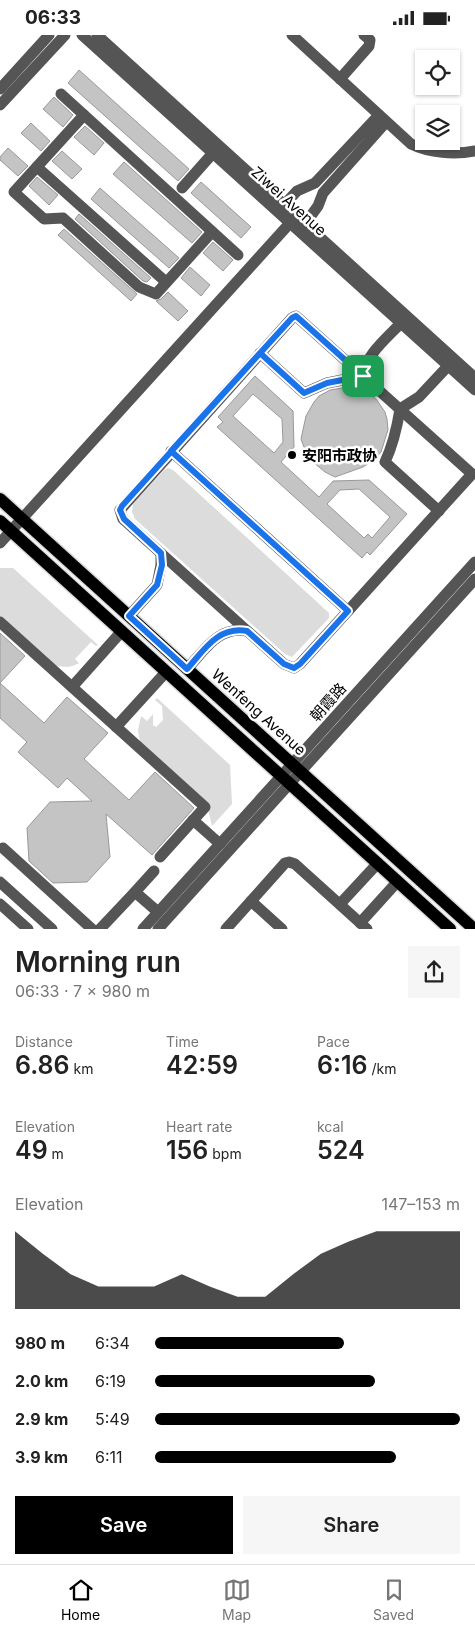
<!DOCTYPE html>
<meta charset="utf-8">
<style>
:root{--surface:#fff;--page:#f6f6f6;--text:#222;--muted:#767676;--line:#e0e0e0;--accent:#000}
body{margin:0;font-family:Inter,"Noto Sans SC",sans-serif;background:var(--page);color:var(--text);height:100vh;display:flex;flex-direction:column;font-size:19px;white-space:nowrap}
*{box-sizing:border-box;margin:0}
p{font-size:16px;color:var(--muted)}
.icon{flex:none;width:28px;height:28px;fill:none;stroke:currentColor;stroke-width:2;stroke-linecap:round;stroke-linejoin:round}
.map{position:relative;height:894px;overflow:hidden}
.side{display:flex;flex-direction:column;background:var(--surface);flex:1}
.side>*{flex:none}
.fabs{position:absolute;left:415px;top:15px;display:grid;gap:10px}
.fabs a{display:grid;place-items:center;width:45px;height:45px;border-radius:0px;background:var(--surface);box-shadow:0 1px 4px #0004;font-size:25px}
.pin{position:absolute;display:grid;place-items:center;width:42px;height:42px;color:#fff;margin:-21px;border-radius:10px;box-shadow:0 2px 8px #0006}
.round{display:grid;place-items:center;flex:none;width:52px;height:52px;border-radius:0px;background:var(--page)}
.summary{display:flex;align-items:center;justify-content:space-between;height:85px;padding:0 15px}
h1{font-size:28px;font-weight:600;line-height:38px}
.figures{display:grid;grid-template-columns:repeat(3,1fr);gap:8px;height:85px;padding:5px 15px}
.figures div{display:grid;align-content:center}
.figures b{font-size:25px;font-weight:600}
.figures small{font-size:14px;font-weight:400}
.figures p{font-size:14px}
.chart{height:140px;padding:10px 15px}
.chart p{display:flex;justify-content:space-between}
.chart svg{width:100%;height:90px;margin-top:5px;fill:var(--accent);opacity:.7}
.button{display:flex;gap:10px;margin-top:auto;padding:10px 15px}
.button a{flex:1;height:58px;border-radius:0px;background:var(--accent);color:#fff;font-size:20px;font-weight:600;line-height:58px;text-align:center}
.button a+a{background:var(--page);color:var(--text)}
ul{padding:0 15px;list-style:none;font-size:16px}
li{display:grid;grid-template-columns:80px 60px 1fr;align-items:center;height:38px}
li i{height:12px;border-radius:6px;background:var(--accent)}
.status{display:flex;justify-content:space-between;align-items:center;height:35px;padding:0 25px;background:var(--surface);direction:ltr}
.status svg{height:14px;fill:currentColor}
.tabs{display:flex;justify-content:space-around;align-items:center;height:70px;border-top:1px solid var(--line);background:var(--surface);font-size:14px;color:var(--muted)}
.tabs a{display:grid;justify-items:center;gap:2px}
.tabs .active{color:var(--accent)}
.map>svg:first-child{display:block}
.green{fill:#dcdcdc}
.building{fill:#c4c4c4;stroke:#999;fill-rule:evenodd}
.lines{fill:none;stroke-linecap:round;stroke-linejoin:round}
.major-casing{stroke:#dbdbdb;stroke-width:15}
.minor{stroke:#555;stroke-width:11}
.major{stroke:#000;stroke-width:12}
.route-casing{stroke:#fff;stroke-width:10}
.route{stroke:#1a73e8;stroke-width:6}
.poi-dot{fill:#000;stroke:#fff;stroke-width:2}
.labels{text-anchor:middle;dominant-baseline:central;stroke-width:5;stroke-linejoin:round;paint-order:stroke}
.street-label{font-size:15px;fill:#000;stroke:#fff}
.poi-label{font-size:15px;font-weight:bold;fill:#000;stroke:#fff;text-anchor:start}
</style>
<div class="status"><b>06:33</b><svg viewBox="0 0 49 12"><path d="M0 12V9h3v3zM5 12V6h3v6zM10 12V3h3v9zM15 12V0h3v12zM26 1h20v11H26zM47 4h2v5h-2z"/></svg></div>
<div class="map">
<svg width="475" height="894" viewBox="0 0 475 894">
<rect width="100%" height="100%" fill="#fff"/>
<g class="green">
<polygon points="168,433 173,435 329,578 329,583 292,622 285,619 135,484 132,477 133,469 164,435"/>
<path d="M0,533H13L98,610L96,611L91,607L75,624L79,628C71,633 65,632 56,631L0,583Z"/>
<polygon points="157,663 230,730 232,769 212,791 207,770 140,707 138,695 141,681 147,686 153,679 153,690 156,692 163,685 162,671 155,665"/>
</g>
<g class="building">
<polygon points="79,35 189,134 178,146 68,48"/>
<polygon points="54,62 73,80 63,92 43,74"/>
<polygon points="31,88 50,106 41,116 21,98"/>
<polygon points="85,91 104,108 94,120 74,102"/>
<polygon points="8,113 28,131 18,141 0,125 0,122"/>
<polygon points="62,116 82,134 72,144 52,126"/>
<polygon points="124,127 202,197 192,208 113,139"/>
<polygon points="37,142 58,160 49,170 29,151"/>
<polygon points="201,147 251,192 241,203 191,158"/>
<polygon points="100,153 179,223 169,233 91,164"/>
<polygon points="79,179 151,243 147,247 143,246 75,184"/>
<polygon points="64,194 137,259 131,266 58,200"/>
<polygon points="213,207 233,225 223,236 203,218"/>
<polygon points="190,232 210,250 201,261 181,243"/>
<polygon points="168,257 188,276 178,286 156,266 161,264"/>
<path d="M255,341L293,376L294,412L281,427L319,462L333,446L369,445L407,479L370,520L367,517L362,523L217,392L223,387L218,382ZM253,359L282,384L283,407L274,418L233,381ZM359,454L390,482L372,503L368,499L364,503L327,469L340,455Z"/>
<polygon points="348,352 363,355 376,364 385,377 387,384 388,395 381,417 374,425 363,432 335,442 325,437 313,427 305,415 301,404 306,381 314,367 319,361 330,355"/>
<polygon points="0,598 25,621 0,648"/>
<polygon points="0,648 44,688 67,662 108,698 84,724 129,765 155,737 194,773 152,820 106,779 110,822 87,847 53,848 29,826 27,793 50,767 92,766 67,743 58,753 18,717 27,707 0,683"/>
</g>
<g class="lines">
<g class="major-casing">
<g id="major">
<polyline points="0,464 474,894"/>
<polyline points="0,486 450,894"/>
</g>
</g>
<g class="minor">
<polyline points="82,0 475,355"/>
<polyline points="97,0 475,343"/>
<path d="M292,0L411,109C430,118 454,120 475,116"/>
<polyline points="340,44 369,11 370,5 364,0"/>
<polyline points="0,54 49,0"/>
<polyline points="61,59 238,220"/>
<polyline points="0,70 65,0"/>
<polyline points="84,80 14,157 44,184 63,183 139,252 156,259 212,197"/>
<polyline points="37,132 166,247"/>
<polyline points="182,153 213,118"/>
<polyline points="284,170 297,156 315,148 379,80"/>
<polyline points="305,189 318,171 323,158 386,87"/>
<polygon points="296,281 472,439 300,629 294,633 284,629 123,484 120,475 292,283"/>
<path d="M260,318L304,358L327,348L363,341C366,319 387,303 401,288"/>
<polyline points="171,416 348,576"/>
<path d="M439,476L385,427C393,410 397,393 400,374L419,362L448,331"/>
<polyline points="0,508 290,188"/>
<polyline points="129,581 157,550 161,530 161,518"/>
<polyline points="0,587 205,772 160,822"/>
<path d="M187,634C205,615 218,591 247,596"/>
<polyline points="72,652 122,596"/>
<polyline points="116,692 166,637"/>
<polyline points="193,785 220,809"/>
<polyline points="3,813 92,894"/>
<polyline points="0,847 52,894"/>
<polyline points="135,857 154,836"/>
<polyline points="251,866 282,894"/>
<polyline points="0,869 28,894"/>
<polyline points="340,869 378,828"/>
<polyline points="360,888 398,846"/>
<polyline points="100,894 135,857 158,877"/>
<polyline points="143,894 475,527"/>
<polyline points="158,894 475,544"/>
<polyline points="226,894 285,828 289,827 295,829 367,894"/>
</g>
<use href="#major" class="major"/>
</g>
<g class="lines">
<g class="route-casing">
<path id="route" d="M363,341L327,348L304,358L260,318L122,471L120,475L124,484L161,518L162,530L157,550L129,581L187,634C204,615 218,591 247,596L284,629L294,633L300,629L348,576L171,416L292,283L296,281L363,341"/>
</g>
<use href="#route" class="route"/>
</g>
<circle class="poi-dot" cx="292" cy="420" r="5"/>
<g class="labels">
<g class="street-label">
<text transform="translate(289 166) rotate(42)">Ziwei Avenue</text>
<text transform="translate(328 667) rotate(-48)">朝霞路</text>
<text transform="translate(259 677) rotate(42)">Wenfeng Avenue</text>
</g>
<g class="poi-label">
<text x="302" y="420">安阳市政协</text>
</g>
</g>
</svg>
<div class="fabs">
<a><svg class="icon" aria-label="locate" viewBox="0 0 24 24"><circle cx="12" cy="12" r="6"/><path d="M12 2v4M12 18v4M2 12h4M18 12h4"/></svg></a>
<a><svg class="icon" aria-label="layers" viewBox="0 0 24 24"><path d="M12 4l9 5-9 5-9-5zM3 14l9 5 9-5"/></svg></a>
</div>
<div class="pin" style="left:363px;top:341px;background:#1e9e55"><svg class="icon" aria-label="arrive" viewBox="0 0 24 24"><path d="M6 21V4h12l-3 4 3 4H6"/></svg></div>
</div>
<section class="side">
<div class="summary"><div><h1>Morning run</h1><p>06:33 · 7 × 980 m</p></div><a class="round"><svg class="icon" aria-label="share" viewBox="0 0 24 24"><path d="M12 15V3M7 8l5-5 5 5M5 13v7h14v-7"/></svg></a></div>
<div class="figures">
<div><p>Distance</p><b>6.86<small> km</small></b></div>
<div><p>Time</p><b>42:59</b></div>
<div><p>Pace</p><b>6:16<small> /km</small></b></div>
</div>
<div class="figures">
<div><p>Elevation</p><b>49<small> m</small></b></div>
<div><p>Heart rate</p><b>156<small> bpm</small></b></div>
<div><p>kcal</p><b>524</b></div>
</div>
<div class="chart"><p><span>Elevation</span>147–153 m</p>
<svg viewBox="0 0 160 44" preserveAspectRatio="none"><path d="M0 44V6L10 17L20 27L30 33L40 33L50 33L60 27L70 33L80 38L90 38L100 27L110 17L120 11L130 6L140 6L150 6L160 6V44z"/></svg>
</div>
<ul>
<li><b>980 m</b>6:34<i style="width:62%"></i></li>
<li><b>2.0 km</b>6:19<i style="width:72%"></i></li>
<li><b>2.9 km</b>5:49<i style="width:100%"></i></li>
<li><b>3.9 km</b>6:11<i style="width:79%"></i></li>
</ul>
<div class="button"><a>Save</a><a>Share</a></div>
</section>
<nav class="tabs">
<a class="active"><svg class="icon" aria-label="home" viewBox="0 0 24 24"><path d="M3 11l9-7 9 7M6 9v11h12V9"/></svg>Home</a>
<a><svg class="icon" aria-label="map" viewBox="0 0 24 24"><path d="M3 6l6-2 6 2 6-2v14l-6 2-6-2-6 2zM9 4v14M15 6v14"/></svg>Map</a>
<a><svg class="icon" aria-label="saved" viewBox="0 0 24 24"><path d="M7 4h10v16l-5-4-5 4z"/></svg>Saved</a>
</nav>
